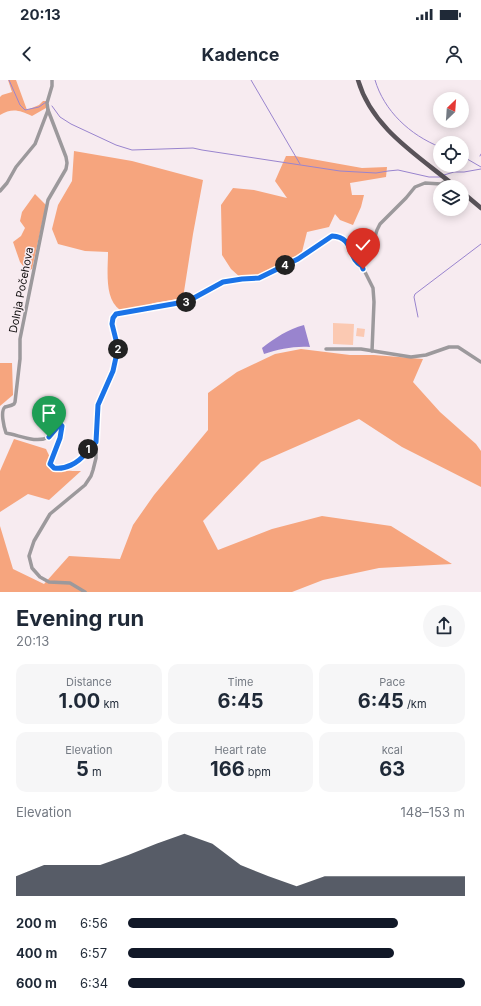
<!DOCTYPE html>
<meta charset="utf-8">
<style>
:root{--surface:#fff;--page:#f6f6f7;--text:#1f2937;--muted:#747a83;--accent:#111827}
body{margin:0;font-family:Inter,sans-serif;background:var(--page);color:var(--text);height:100vh;display:flex;flex-direction:column;font-size:15px;white-space:nowrap}
*{box-sizing:border-box;margin:0}
p{font-size:13px;color:var(--muted)}
.icon{flex:none;width:22px;height:22px;fill:none;stroke:currentColor;stroke-width:2;stroke-linecap:round;stroke-linejoin:round}
.map{position:relative;height:512px;overflow:hidden}
.details{display:flex;flex-direction:column;background:var(--surface);flex:1}
.details>*{flex:none}
.needle{width:26px;rotate:25deg}
.controls{position:absolute;left:433px;top:12px;display:grid;gap:8px}
.controls a{display:grid;place-items:center;width:36px;height:36px;border-radius:50%;background:var(--surface);box-shadow:0 2px 10px #0003;font-size:20px}
.pin{position:absolute;display:grid;place-items:center;width:34px;height:34px;color:#fff;margin:-41px -17px;border-radius:50% 50% 50% 0;rotate:-45deg;box-shadow:0 0 4px #0007}
.pin .icon{rotate:45deg}
.km{position:absolute;width:20px;height:20px;margin:-10px;border-radius:50%;background:#222;color:#fff;font-size:11px;line-height:20px;text-align:center}
.round{display:grid;place-items:center;flex:none;width:42px;height:42px;border-radius:21px;background:var(--page)}
.head{display:flex;align-items:center;justify-content:space-between;height:68px;padding:0 16px}
h1{font-size:22px;font-weight:700;line-height:30px}
.figures{display:grid;grid-template-columns:repeat(3,1fr);gap:6px;height:68px;padding:4px 16px}
.figures div{display:grid;align-content:center;border-radius:10px;background:var(--page);text-align:center}
.figures b{font-size:20px;font-weight:700}
.figures small{font-size:11px;font-weight:400}
.figures p{font-size:11px}
.chart{height:112px;padding:8px 16px}
.chart p{display:flex;justify-content:space-between}
.chart svg{width:100%;height:72px;margin-top:4px;fill:var(--accent);opacity:.7}
ul{padding:0 16px;list-style:none;font-size:13px}
li{display:grid;grid-template-columns:64px 48px 1fr;align-items:center;height:30px}
li i{height:10px;border-radius:5px;background:var(--accent)}
.status{display:flex;justify-content:space-between;align-items:center;height:28px;padding:0 20px;background:var(--surface);direction:ltr}
.status svg{height:11px;fill:currentColor}
header{display:flex;justify-content:space-between;align-items:center;height:52px;padding:0 16px;background:var(--surface);font-size:18px;font-weight:700}
.map>svg:first-child{display:block}
.green{fill:#fbc9b2}
.forest{fill:#f6a57e}
.water{fill:#9984ce}
.lines{fill:none;stroke-linecap:round;stroke-linejoin:round}
.stream{stroke:#9984ce;stroke-width:1}
.minor{stroke:#9c999c;stroke-width:3.5}
.major{stroke:#595359;stroke-width:4.5}
.route-casing{stroke:#fff;stroke-width:8}
.route{stroke:#1a73e8;stroke-width:5}
.labels{text-anchor:middle;dominant-baseline:central;stroke-width:3;stroke-linejoin:round;paint-order:stroke}
.street-label{font-size:11px;fill:#120f10;stroke:#f7ebf0}
</style>
<div class="status"><b>20:13</b><svg viewBox="0 0 49 12"><path d="M0 12V9h3v3zM5 12V6h3v6zM10 12V3h3v9zM15 12V0h3v12zM26 1h20v11H26zM47 4h2v5h-2z"/></svg></div>
<header><svg class="icon" aria-label="back" viewBox="0 0 24 24"><path d="M15 5l-7 7 7 7"/></svg>Kadence<svg class="icon" aria-label="person" viewBox="0 0 24 24"><circle cx="12" cy="8" r="4"/><path d="M4 21q1-7 8-7t8 7"/></svg></header>
<div class="map">
<svg width="481" height="512" viewBox="0 0 481 512">
<rect width="100%" height="100%" fill="#f7ebf0"/>
<g class="green">
<polygon points="333,243 354,244 353,265 333,264"/>
<polygon points="357,248 365,249 364,257 356,256"/>
</g>
<g class="forest">
<path d="M8,0H16L27,30L39,25L43,21H47L46,28L32,36C19,30 12,28 0,35V17L2,15L12,12Z"/>
<path d="M74,71L132,81L203,100L193,154L183,218L154,223L138,229L120,230C104,219 108,190 108,172L85,171L58,164L52,149L58,125L72,101Z"/>
<polygon points="286,76 295,76 362,88 387,87 386,97 350,103 352,115 364,115 361,127 353,145 340,140 335,134 329,147 307,152 301,176 259,197 241,198 231,189 222,175 221,125 233,108 254,110 287,118 275,101"/>
<polygon points="35,114 46,125 32,189 27,191 20,182 13,162 21,156 25,148 20,141 22,132"/>
<polygon points="301,269 350,275 374,275 423,279 413,302 440,332 476,364 481,371 481,407 402,367 359,339 261,382 203,441 218,470 272,449 322,436 391,446 452,484 379,488 323,500 292,512 0,512 0,446 13,489 44,504 69,476 120,479 133,445 154,415 208,350 208,313 237,292 275,274"/>
<polygon points="0,283 12,283 13,315 0,326"/>
<path d="M14,359L46,369C56,390 57,391 81,391L49,420L28,414L0,432V391Z"/>
</g>
<path class="water" d="M304,245L310,267C294,266 279,269 264,274L262,268C275,258 288,249 304,245Z"/>
<g class="lines">
<g class="stream">
<polyline points="9,0 20,25 25,30 39,27 46,22"/>
<polyline points="251,0 300,84"/>
<path d="M375,0C384,31 410,55 440,67"/>
<polyline points="52,26 60,37 71,44 116,65 132,70 193,68 202,70 340,91 376,93 388,91 398,90 429,97 441,97"/>
<polyline points="462,76 481,87"/>
<polyline points="480,76 481,74"/>
<polyline points="444,95 454,92 464,92 481,89"/>
<polyline points="418,237 414,217 415,214 481,164"/>
</g>
<g class="minor">
<path d="M48,30L66,77L67,83L66,89L48,120L20,259V279L15,322L14,324C11,326 8,326 5,327C0,331 4,347 6,353C19,355 36,364 49,357C54,354 56,348 60,344L62,345C62,354 59,363 56,371C54,376 50,380 51,386L54,388C65,390 78,383 85,374C89,370 91,365 96,362"/>
<polyline points="0,111 7,103 16,87 35,64 48,30 47,23 52,6 52,0"/>
<polyline points="362,186 369,177 377,150 380,144 406,118 415,107 425,103 441,104 447,100"/>
<polyline points="326,269 361,269 411,277 426,275 449,267 458,267 481,282"/>
<path d="M85,512L70,503L49,502L40,497L32,488L29,476L34,461L50,434L85,405L91,396L93,390L96,378V362L99,325L113,291L118,268L112,248L113,241L115,236L120,233L184,222L192,219L223,202L242,199L259,198L298,179L332,155C355,157 347,179 362,186L373,208L374,222L372,271"/>
</g>
<g class="major">
<path d="M358,0C372,49 419,76 456,107"/>
<polyline points="462,112 481,128"/>
</g>
</g>
<g class="lines">
<g class="route-casing">
<path id="route" d="M49,357L60,344L62,346L60,358L50,384L54,388C65,390 78,383 85,374C89,370 91,365 96,362L98,325L113,291L118,268L112,244L113,238L116,234L184,222L192,219L223,202L242,199L259,198L298,179L332,156C355,157 347,179 362,186L363,189"/>
</g>
<use href="#route" class="route"/>
</g>
<g class="labels">
<g class="street-label">
<text transform="translate(21 210) rotate(-79)">Dolnja Počehova</text>
</g>
</g>
</svg>
<div class="controls">
<a><svg class="needle" viewBox="-14 -14 28 28"><path d="M0-13l5 13h-10z" fill="#e53935"/><path d="M0 13l5-13h-10z" fill="#747a83"/></svg></a>
<a><svg class="icon" aria-label="locate" viewBox="0 0 24 24"><circle cx="12" cy="12" r="6"/><path d="M12 2v4M12 18v4M2 12h4M18 12h4"/></svg></a>
<a><svg class="icon" aria-label="layers" viewBox="0 0 24 24"><path d="M12 4l9 5-9 5-9-5zM3 14l9 5 9-5"/></svg></a>
</div>
<div class="pin" style="left:49px;top:357px;background:#1e9e55"><svg class="icon" aria-label="arrive" viewBox="0 0 24 24"><path d="M6 21V4h12l-3 4 3 4H6"/></svg></div>
<div class="pin" style="left:363px;top:189px;background:#d93025"><svg class="icon" aria-label="check" viewBox="0 0 24 24"><path d="M5 12l5 5 9-10"/></svg></div>
<b class="km" style="left:88px;top:369px">1</b>
<b class="km" style="left:118px;top:269px">2</b>
<b class="km" style="left:186px;top:222px">3</b>
<b class="km" style="left:285px;top:185px">4</b>
</div>
<section class="details">
<div class="head"><div><h1>Evening run</h1><p>20:13</p></div><a class="round"><svg class="icon" aria-label="share" viewBox="0 0 24 24"><path d="M12 15V3M7 8l5-5 5 5M5 13v7h14v-7"/></svg></a></div>
<div class="figures">
<div><p>Distance</p><b>1.00<small> km</small></b></div>
<div><p>Time</p><b>6:45</b></div>
<div><p>Pace</p><b>6:45<small> /km</small></b></div>
</div>
<div class="figures">
<div><p>Elevation</p><b>5<small> m</small></b></div>
<div><p>Heart rate</p><b>166<small> bpm</small></b></div>
<div><p>kcal</p><b>63</b></div>
</div>
<div class="chart"><p><span>Elevation</span>148–153 m</p>
<svg viewBox="0 0 160 44" preserveAspectRatio="none"><path d="M0 44V32L10 25L20 25L30 25L40 19L50 12L60 6L70 12L80 25L90 32L100 38L110 32L120 32L130 32L140 32L150 32L160 32V44z"/></svg>
</div>
<ul>
<li><b>200 m</b>6:56<i style="width:80%"></i></li>
<li><b>400 m</b>6:57<i style="width:79%"></i></li>
<li><b>600 m</b>6:34<i style="width:100%"></i></li>
</ul>
</section>
